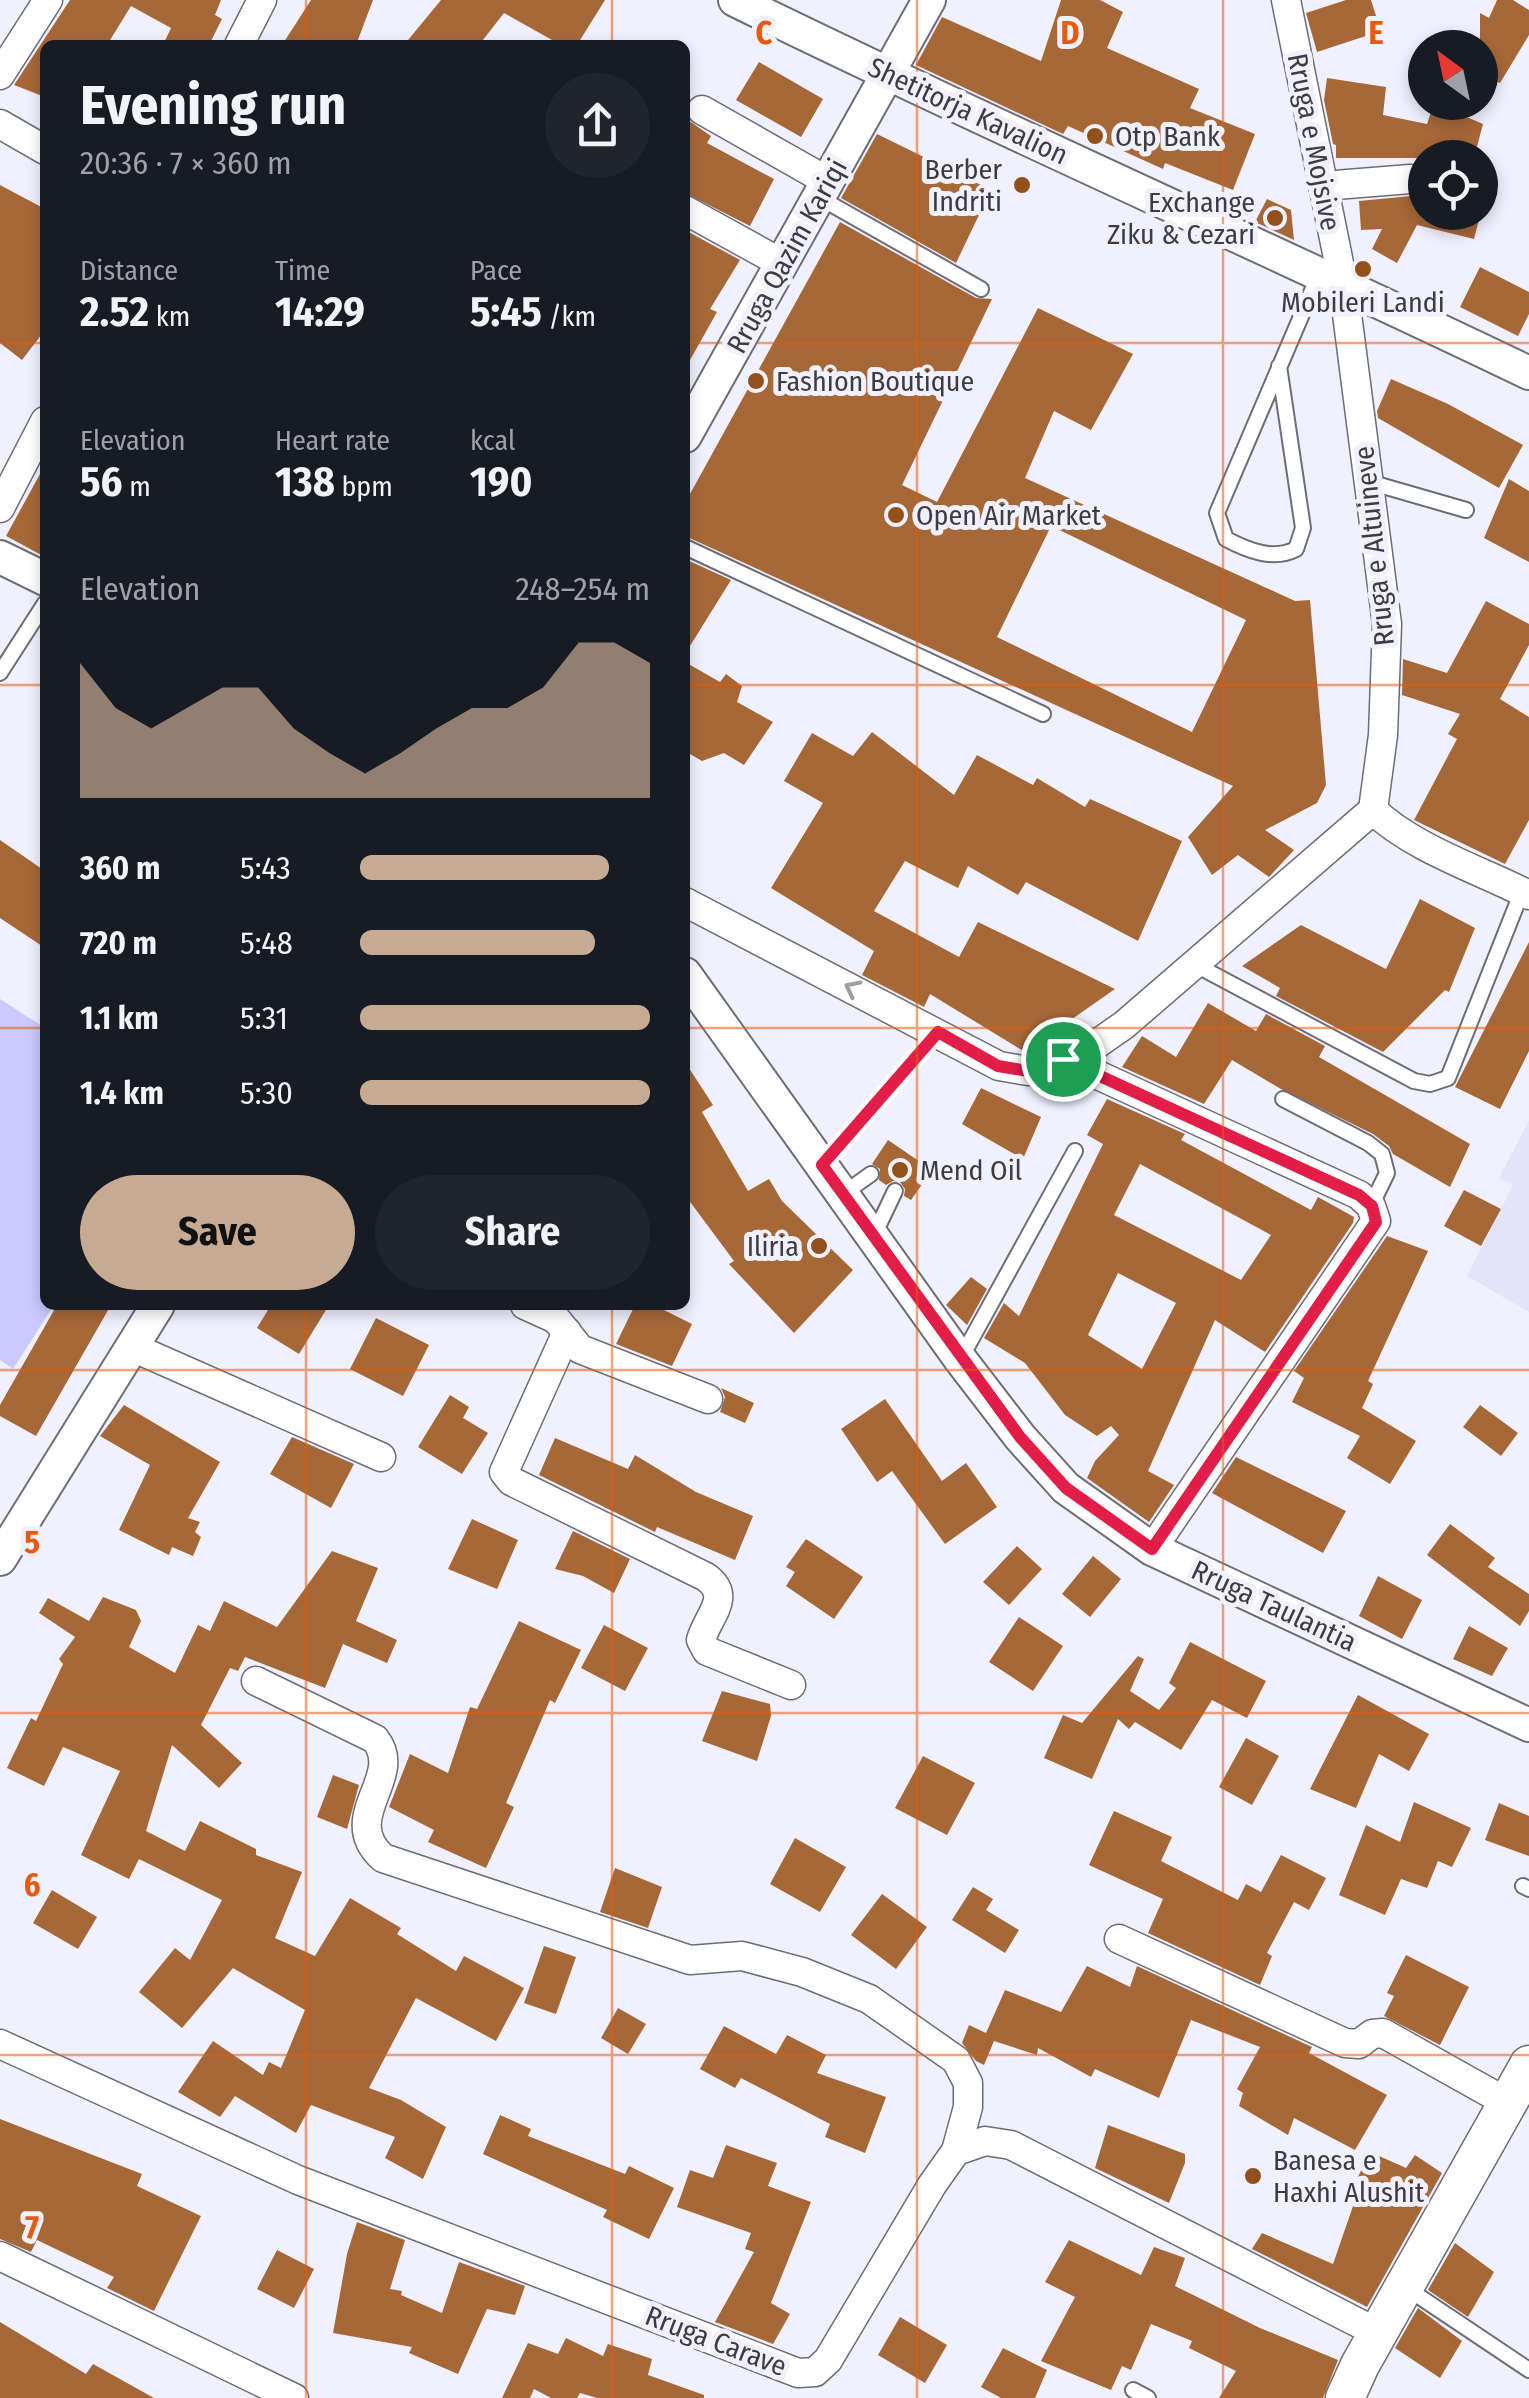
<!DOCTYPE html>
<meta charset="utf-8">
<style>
:root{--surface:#171b24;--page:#20242c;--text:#f1f3f6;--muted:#9ea1a6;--accent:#c6aa94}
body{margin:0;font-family:"Fira Sans Condensed",sans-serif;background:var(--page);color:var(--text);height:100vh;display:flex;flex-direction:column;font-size:38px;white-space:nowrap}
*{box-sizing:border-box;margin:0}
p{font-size:32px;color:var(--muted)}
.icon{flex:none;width:55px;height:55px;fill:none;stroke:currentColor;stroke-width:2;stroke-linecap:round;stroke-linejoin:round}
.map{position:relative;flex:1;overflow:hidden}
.details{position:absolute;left:40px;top:40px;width:650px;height:1270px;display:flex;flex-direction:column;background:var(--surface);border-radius:15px;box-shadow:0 5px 15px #0003}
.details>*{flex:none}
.needle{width:65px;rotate:327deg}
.buttons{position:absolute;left:1408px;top:30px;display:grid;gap:20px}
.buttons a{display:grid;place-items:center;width:90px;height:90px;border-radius:50%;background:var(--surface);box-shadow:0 5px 15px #0003;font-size:50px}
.pin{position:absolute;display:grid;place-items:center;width:85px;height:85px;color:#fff;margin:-42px;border:5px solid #fff;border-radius:50%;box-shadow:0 2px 10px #0007}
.round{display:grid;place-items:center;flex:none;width:105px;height:105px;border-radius:52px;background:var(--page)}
.overview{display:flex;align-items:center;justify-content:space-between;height:170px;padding:0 40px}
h1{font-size:55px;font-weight:700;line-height:75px}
.figures{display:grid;grid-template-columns:repeat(3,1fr);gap:15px;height:170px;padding:10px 40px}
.figures div{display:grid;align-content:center}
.figures b{font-size:42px;font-weight:700}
.figures small{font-size:28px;font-weight:400}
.figures p{font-size:28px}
.chart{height:280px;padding:20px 40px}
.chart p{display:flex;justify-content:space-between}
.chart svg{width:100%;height:180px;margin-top:10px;fill:var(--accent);opacity:.7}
.action{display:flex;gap:20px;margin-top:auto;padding:20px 40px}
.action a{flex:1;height:115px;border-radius:60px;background:var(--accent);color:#111;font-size:40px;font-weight:700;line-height:115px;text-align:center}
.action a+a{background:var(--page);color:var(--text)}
ul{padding:0 40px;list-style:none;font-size:32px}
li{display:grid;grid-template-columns:160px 120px 1fr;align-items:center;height:75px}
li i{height:25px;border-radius:12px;background:var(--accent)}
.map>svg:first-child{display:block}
.built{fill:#e4e4f9}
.green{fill:#ccc9ff}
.building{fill:#a76838;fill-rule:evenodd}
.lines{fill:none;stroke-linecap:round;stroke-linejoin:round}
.service-casing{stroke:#6d6d79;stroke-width:18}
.minor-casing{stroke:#6d6d79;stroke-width:31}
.tertiary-casing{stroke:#6d6d79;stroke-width:36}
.secondary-casing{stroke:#6d6d79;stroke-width:41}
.service{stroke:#fff;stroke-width:14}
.minor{stroke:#fff;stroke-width:28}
.tertiary{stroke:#fff;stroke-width:32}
.secondary{stroke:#fff;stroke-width:38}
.oneway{stroke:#9e9ea0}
.route-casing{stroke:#fff;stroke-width:20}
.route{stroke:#e11d48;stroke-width:12}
.grid{fill:none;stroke:#e8590c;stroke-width:2.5;stroke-opacity:0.55}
.poi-dot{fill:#92511c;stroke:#f0f0fe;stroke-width:4}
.labels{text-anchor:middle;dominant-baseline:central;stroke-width:10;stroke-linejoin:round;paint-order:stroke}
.street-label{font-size:28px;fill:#3c3c41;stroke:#f0f0fe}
.poi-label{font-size:28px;fill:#3c3c41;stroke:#f0f0fe;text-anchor:start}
.grid-label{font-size:32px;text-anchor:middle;font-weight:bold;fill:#e8590c;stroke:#f0f0fe;stroke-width:10;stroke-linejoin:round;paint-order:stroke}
</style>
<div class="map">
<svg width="1529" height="2398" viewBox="0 0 1529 2398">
<rect width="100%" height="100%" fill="#f0f0fe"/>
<polygon class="built" points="1529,1120 1529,1312 1467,1276 1513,1185 1499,1178"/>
<polygon class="green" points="0,999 45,1028 45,1305 54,1305 13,1369 0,1360"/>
<g class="building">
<polygon points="70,0 221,0 215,15 222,19 209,45 163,45 171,28 131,6 107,45 45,45 45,97 14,85"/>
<polygon points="311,0 373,0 356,45 282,45"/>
<polygon points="441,0 605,0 577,45 561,45 504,13 479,45 404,45"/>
<polygon points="1061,0 1100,0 1123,12 1107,48 1199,89 1190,108 1255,134 1233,190 1165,163 1163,169 1068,126 1063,134 916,65 942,17 1041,61"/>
<polygon points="1346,0 1371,0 1381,31 1317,52 1306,13"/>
<polygon points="1497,0 1513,0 1529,10 1529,35 1500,83 1480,75 1480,13 1489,18"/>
<polygon points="759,62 823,99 801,137 736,100"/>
<polygon points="1327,78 1386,87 1383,115 1427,124 1434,103 1483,124 1474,158 1336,158 1336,145 1333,144 1324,100"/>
<polygon points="685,118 711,136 707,143 774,179 750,226 685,193"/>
<polygon points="877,134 991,190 956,263 841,198"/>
<polygon points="0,185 45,209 45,330 22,360 0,343"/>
<polygon points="1425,188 1425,212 1481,212 1474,239 1417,225 1397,263 1372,249 1382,229 1361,230 1359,201 1411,196"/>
<polygon points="1267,199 1291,210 1294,240 1255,222"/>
<path d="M840,222L976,298L992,299L902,485L937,502L1038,308L1133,354L1091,430L1054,411L1025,478L1295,601L1310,600L1326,785L1317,803L1265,830L1294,850L1269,877L1238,855L1212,875L1188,837L1233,786L685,536V503ZM1051,526L1246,620L1192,732L997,637Z"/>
<polygon points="685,230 740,260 710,309 717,312 685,369"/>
<polygon points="1480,267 1529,292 1529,314 1518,336 1460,307"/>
<polygon points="1391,379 1448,404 1523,445 1499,488 1378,418 1377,411"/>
<polygon points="45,465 45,557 6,536"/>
<polygon points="1509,479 1529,491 1529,562 1484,538"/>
<polygon points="685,559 731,580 685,654"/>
<polygon points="1486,601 1529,624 1529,645 1500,699 1529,717 1529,820 1505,864 1414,820 1457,739 1448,734 1460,714 1402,695 1403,659 1447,673"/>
<polygon points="685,662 720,682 726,674 742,686 737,702 773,722 744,765 724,753 702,761 685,751"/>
<polygon points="872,732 954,795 977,755 1033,785 1037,778 1085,807 1090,799 1182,841 1138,941 1026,882 1018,895 968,866 958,888 905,861 874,911 959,957 978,922 1115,989 1025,1052 930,994 924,1007 862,975 874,951 771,888 823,803 784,781 812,733 853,756"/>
<polygon points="0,840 45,871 45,948 0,918"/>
<polygon points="1420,899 1475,928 1449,992 1445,990 1383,1052 1276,996 1280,988 1242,966 1301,925 1386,969"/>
<polygon points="1529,942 1529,1051 1500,1109 1455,1087"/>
<polygon points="1208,1003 1256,1031 1266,1014 1325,1046 1319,1057 1470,1144 1450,1187 1393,1154 1389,1146 1373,1134 1281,1089 1232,1060 1204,1104 1122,1067 1142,1036 1176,1057"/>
<polygon points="685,1062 713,1105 702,1112 748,1191 769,1179 782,1201 853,1270 794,1333 729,1264 734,1261 685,1195"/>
<polygon points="981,1088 1041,1117 1023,1159 962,1124"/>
<path d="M1107,1099L1185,1134L1181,1140L1311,1210L1318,1197L1354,1217L1353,1223L1265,1352L1215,1320L1148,1471L1174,1485L1149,1522L1087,1478L1095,1461L1119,1435L1111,1426L1097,1436L1065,1415L1025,1363L984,1338L1004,1303L1019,1316L1103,1144L1087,1135ZM1140,1164L1271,1235L1241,1280L1114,1215ZM1118,1273L1176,1303L1142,1369L1088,1335Z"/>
<polygon points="888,1140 932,1170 911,1200 904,1196 905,1189 900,1182 893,1181 886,1185 879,1180 880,1169 872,1164"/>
<polygon points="1464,1190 1501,1209 1481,1246 1444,1226"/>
<polygon points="1387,1236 1428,1251 1368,1381 1373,1384 1362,1408 1416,1441 1390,1484 1347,1458 1360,1436 1292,1402 1304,1378 1294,1371"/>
<polygon points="971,1277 987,1289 967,1325 946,1305"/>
<polygon points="57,1305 111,1305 36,1436 0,1416 0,1405"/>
<polygon points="271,1305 329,1305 299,1354 257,1328"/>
<polygon points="635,1305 654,1305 692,1324 672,1366 616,1344"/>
<polygon points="376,1318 429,1345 403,1396 350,1369"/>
<polygon points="721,1388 754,1403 745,1423 720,1412 725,1397"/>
<polygon points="450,1395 469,1407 463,1418 488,1433 462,1474 418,1447"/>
<polygon points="885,1399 942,1481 966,1463 997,1507 945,1544 892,1471 877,1482 841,1429"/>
<polygon points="124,1405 220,1462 188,1518 200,1522 195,1532 201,1537 193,1556 172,1547 169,1555 119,1530 150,1465 100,1436"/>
<polygon points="1480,1405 1518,1433 1501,1456 1463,1427"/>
<polygon points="292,1437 354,1464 331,1508 270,1474"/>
<polygon points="555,1438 628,1469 635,1455 696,1492 753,1516 735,1560 657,1527 655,1532 539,1475"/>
<polygon points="1236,1457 1346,1511 1323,1553 1212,1493"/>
<polygon points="472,1519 518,1540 497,1589 448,1569"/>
<polygon points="1450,1524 1495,1558 1488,1567 1529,1594 1529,1611 1520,1626 1427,1555"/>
<polygon points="573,1531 630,1559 614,1593 583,1576 555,1569"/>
<polygon points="806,1539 863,1577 834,1619 786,1586 795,1572 786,1567"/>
<polygon points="1017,1546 1042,1569 1009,1605 983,1582"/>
<polygon points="332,1551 378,1568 356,1621 397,1640 387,1663 343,1644 325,1688 245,1657 238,1671 230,1668 201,1725 242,1763 219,1788 172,1745 146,1831 185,1851 200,1821 256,1849 256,1855 302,1872 275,1938 315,1956 350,1898 401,1928 397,1934 456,1971 464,1956 524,1988 496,2041 416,1998 369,2088 401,2100 446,2127 423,2179 385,2158 395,2137 311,2105 296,2133 235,2096 220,2117 178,2092 213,2041 263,2075 269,2062 281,2068 305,2010 233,1968 182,2028 139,1992 175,1948 190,1960 222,1900 139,1859 129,1879 81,1855 120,1771 63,1747 44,1786 7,1768 31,1718 36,1721 63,1664 59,1659 75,1637 39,1613 48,1598 89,1621 103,1597 136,1610 141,1621 129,1647 175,1673 198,1625 210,1631 224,1601 277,1627"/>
<polygon points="1093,1556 1121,1579 1090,1617 1062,1594"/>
<polygon points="1378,1576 1422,1600 1402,1639 1359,1616"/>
<polygon points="1019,1617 1063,1646 1033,1691 989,1662"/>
<polygon points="519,1621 581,1650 555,1703 550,1700 506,1803 514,1807 486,1868 428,1842 434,1830 389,1807 410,1754 448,1773 470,1707 477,1709"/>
<polygon points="604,1625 648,1648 625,1691 581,1668"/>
<polygon points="1469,1626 1508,1648 1492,1676 1453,1659"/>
<polygon points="1190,1642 1266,1681 1247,1718 1212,1700 1181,1750 1135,1722 1129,1729 1118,1719 1092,1779 1044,1758 1063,1715 1082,1723 1138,1656 1144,1659 1130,1691 1159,1710 1176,1688 1169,1683"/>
<polygon points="722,1691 770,1704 771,1716 757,1761 702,1741"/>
<polygon points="1358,1695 1429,1734 1409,1771 1379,1754 1356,1808 1310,1789"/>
<polygon points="1246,1738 1279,1756 1252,1805 1219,1787"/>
<polygon points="923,1756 975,1783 947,1835 895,1808"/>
<polygon points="333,1775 359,1785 347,1829 317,1817"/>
<polygon points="1414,1802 1471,1828 1452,1867 1438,1861 1427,1888 1401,1879 1385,1915 1339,1895 1366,1825 1400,1842"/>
<polygon points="1499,1803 1529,1816 1529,1856 1485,1840"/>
<polygon points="1114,1811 1172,1837 1161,1861 1238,1900 1246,1884 1261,1892 1281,1855 1326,1878 1309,1910 1294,1902 1267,1953 1272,1956 1260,1985 1148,1933 1163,1899 1089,1865"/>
<polygon points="795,1838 846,1867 820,1912 770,1884"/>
<polygon points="615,1868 662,1887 648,1928 600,1912"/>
<polygon points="973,1887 993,1899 986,1910 1019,1930 1005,1953 952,1920"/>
<polygon points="52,1890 97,1917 78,1949 33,1923"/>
<polygon points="882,1894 927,1927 896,1969 851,1935"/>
<polygon points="544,1946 576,1957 556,2014 524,2003"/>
<polygon points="1406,1955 1469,1987 1440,2045 1384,2016 1394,1996 1387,1993"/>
<polygon points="1087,1966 1130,1987 1137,1966 1312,2047 1309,2053 1387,2095 1355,2150 1294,2118 1288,2135 1239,2106 1243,2093 1237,2089 1260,2047 1191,2020 1159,2098 1095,2069 1091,2077 1038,2048 1037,2055 994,2041 984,2065 976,2061 962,2043 969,2025 986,2033 1005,1990 1061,2012"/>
<polygon points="618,2008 646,2024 628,2054 601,2038"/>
<polygon points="724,2026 776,2054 787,2035 826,2055 817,2073 886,2097 865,2153 825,2137 830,2124 741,2078 735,2088 700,2069"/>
<polygon points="500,2115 531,2129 528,2136 625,2174 629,2166 674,2188 649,2239 603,2217 607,2210 483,2154"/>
<polygon points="0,2119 142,2174 137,2186 201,2216 154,2311 107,2288 114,2277 37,2240 31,2252 0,2239"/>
<polygon points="1108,2125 1185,2154 1185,2163 1169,2203 1095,2168"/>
<polygon points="726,2145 777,2163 768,2186 811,2202 771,2303 790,2314 773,2344 715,2322 754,2252 745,2249 751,2233 677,2207 690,2170 713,2178"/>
<polygon points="1370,2152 1406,2168 1415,2155 1442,2173 1367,2307 1252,2249 1262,2233 1333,2264 1361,2183 1356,2181"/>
<polygon points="357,2222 405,2240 390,2289 402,2291 401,2295 442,2313 459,2262 525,2286 515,2315 487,2309 458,2374 409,2353 412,2347 333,2333 347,2254"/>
<polygon points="1069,2240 1141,2275 1154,2247 1185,2258 1175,2286 1260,2328 1338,2360 1323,2398 1219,2398 1236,2371 1189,2348 1192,2341 1151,2324 1131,2370 1122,2366 1111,2390 1041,2361 1075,2297 1045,2282"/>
<polygon points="1455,2243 1494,2272 1468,2317 1428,2290"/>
<polygon points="277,2250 314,2269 294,2308 257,2289"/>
<polygon points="1418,2308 1462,2341 1440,2378 1395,2348"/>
<polygon points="900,2317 947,2345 925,2383 878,2355"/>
<polygon points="0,2322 86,2374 93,2364 154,2398 0,2398"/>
<polygon points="566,2338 603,2356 608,2344 652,2359 648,2375 704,2395 704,2398 597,2398 580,2393 577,2398 551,2398 534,2389 530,2398 502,2398 528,2343 558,2354"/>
<polygon points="1003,2348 1047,2370 1035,2398 1001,2398 981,2387"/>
</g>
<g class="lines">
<g class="service-casing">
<g id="service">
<polyline points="820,198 981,289"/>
<path d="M1279,366L1303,528L1296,549C1273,561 1247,550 1226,539L1217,513L1320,272"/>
<polyline points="1369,482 1466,510"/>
<polyline points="685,547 1043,714"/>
<polyline points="0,673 45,603"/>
<polyline points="1194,964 1414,1081 1430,1084 1448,1078 1522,891"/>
<polyline points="1283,1099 1368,1143 1382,1154 1387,1173 1371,1206"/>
<polyline points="823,1164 938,1032"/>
<polyline points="843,1194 871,1174"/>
<polyline points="874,1235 895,1191"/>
<polyline points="961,1358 1075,1151"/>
<polyline points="1523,1886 1529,1889"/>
<polyline points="1405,2287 1529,2370"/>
<polyline points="1133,2390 1148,2398"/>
</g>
</g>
<g class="minor-casing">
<g id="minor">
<polyline points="1286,0 1343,283 1387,624 1383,735 1373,810"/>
<polyline points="239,45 262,0"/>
<polyline points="0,75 48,0"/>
<polyline points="702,110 829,182"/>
<polyline points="0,124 45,150"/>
<polyline points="1323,186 1410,179"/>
<polyline points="685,210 783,264"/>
<polyline points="0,508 45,421"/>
<path d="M1373,810C1412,848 1480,870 1529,895"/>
<polyline points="685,902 999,1066 1028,1071 1091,1048 1124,1025 1373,810"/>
<polyline points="1063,1059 1359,1195 1371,1206 1376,1221 1152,1549"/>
<polyline points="525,1305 556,1319 580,1349 708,1399"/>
<path d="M567,1332L504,1472L511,1481L706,1577C733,1597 708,1615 701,1640L707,1651L791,1685"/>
<polyline points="132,1347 381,1457"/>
<path d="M256,1681L375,1739C406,1777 337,1817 383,1858L690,1960L742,1956L802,1972L869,1999L956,2060L968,2083V2107L956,2151"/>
<polyline points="1119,1939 1345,2043 1359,2044 1372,2034 1383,2033 1508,2103"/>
<polyline points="0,2044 298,2180 798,2373 815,2372 828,2360 932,2185 956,2151 985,2141 1011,2145 1378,2333"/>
<polyline points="0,2256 294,2398"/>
</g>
</g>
<g class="tertiary-casing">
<g id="tertiary">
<path d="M735,0C997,129 1265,246 1529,373"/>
<polyline points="685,436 929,0"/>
<polyline points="0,557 45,579"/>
<polyline points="685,974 960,1359 1020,1437 1066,1488 1152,1549 1529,1725"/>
<polyline points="0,1559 158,1305"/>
</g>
</g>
<g class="secondary-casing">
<polyline id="secondary" points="1345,2398 1360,2365 1529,2065"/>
</g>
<use href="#service" class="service"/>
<use href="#minor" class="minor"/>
<use href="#tertiary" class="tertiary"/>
<use href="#secondary" class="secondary"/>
</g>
<defs><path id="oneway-chevron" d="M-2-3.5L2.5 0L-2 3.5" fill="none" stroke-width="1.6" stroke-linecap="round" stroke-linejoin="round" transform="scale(2.5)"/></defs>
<use class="oneway" href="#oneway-chevron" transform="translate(852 988) rotate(-153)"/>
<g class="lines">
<g class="route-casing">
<polygon id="route" points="938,1032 998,1066 1028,1071 1063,1059 1359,1195 1372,1206 1376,1222 1152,1549 1066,1488 1020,1437 822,1165"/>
</g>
<use href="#route" class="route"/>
</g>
<path class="grid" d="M306,0V45M612,0V45M917,0V2398M1223,0V2398M0,343H45M685,343H1529M0,685H45M685,685H1529M0,1028H45M685,1028H1529M306,1305V2398M612,1305V2398M0,1370H1529M0,1713H1529M0,2055H1529"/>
<g class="poi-dot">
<circle cx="1095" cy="136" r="10"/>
<circle cx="1022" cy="185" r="10"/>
<circle cx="1275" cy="218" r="10"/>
<circle cx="1363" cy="269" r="10"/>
<circle cx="756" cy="381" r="10"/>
<circle cx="896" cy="515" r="10"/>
<circle cx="900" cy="1170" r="10"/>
<circle cx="819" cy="1246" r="10"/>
<circle cx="1253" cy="2176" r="10"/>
</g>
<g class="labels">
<g class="street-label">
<text transform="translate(968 111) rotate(25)">Shetitorja Kavalion</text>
<text transform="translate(1314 142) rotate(79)">Rruga e Mojsive</text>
<text transform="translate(787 256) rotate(-61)">Rruga Qazim Kariqi</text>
<text transform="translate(1374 546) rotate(-96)">Rruga e Altuineve</text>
<text transform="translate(1274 1606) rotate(25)">Rruga Taulantia</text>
<text transform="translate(716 2341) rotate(21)">Rruga Carave</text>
</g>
<g class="poi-label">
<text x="1115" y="136">Otp Bank</text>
<text x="1002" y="169" text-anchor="end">Berber<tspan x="1002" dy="32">Indriti</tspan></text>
<text x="1255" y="202" text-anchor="end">Exchange<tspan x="1255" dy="32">Ziku &amp; Cezari</tspan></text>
<text x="1363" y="302" text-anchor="middle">Mobileri Landi</text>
<text x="776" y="381">Fashion Boutique</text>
<text x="916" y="515">Open Air Market</text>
<text x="920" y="1170">Mend Oil</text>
<text x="799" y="1246" text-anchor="end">Iliria</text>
<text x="1273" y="2160">Banesa e<tspan x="1273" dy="32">Haxhi Alushit</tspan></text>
</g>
</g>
<g class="grid-label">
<text x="764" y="44">C</text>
<text x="1070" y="44">D</text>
<text x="1376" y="44">E</text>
<text x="32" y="1553">5</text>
<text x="32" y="1896">6</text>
<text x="32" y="2238">7</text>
</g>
</svg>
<div class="buttons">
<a><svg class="needle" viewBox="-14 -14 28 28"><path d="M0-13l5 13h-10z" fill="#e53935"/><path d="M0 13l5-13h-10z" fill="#9ea1a6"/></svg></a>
<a><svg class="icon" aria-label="locate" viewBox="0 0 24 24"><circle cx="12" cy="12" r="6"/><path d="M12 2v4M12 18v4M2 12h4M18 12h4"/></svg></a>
</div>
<div class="pin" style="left:1063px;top:1059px;background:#1e9e55"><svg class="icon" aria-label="arrive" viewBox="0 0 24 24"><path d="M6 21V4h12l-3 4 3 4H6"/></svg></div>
<section class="details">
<div class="overview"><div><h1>Evening run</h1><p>20:36 · 7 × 360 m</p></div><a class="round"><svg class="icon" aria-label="share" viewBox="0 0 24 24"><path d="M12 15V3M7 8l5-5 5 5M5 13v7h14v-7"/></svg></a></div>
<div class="figures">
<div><p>Distance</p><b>2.52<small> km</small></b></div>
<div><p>Time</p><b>14:29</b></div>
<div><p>Pace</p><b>5:45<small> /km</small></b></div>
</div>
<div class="figures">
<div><p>Elevation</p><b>56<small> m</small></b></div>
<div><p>Heart rate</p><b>138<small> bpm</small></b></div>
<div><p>kcal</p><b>190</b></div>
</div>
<div class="chart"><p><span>Elevation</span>248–254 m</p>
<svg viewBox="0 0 160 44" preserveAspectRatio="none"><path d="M0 44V11L10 22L20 27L30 22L40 17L50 17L60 27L70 33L80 38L90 33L100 27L110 22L120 22L130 17L140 6L150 6L160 11V44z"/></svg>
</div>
<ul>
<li><b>360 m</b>5:43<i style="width:86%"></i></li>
<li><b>720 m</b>5:48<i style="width:81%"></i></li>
<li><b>1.1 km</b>5:31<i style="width:100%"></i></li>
<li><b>1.4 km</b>5:30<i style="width:100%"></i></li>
</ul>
<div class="action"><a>Save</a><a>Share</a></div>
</section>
</div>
